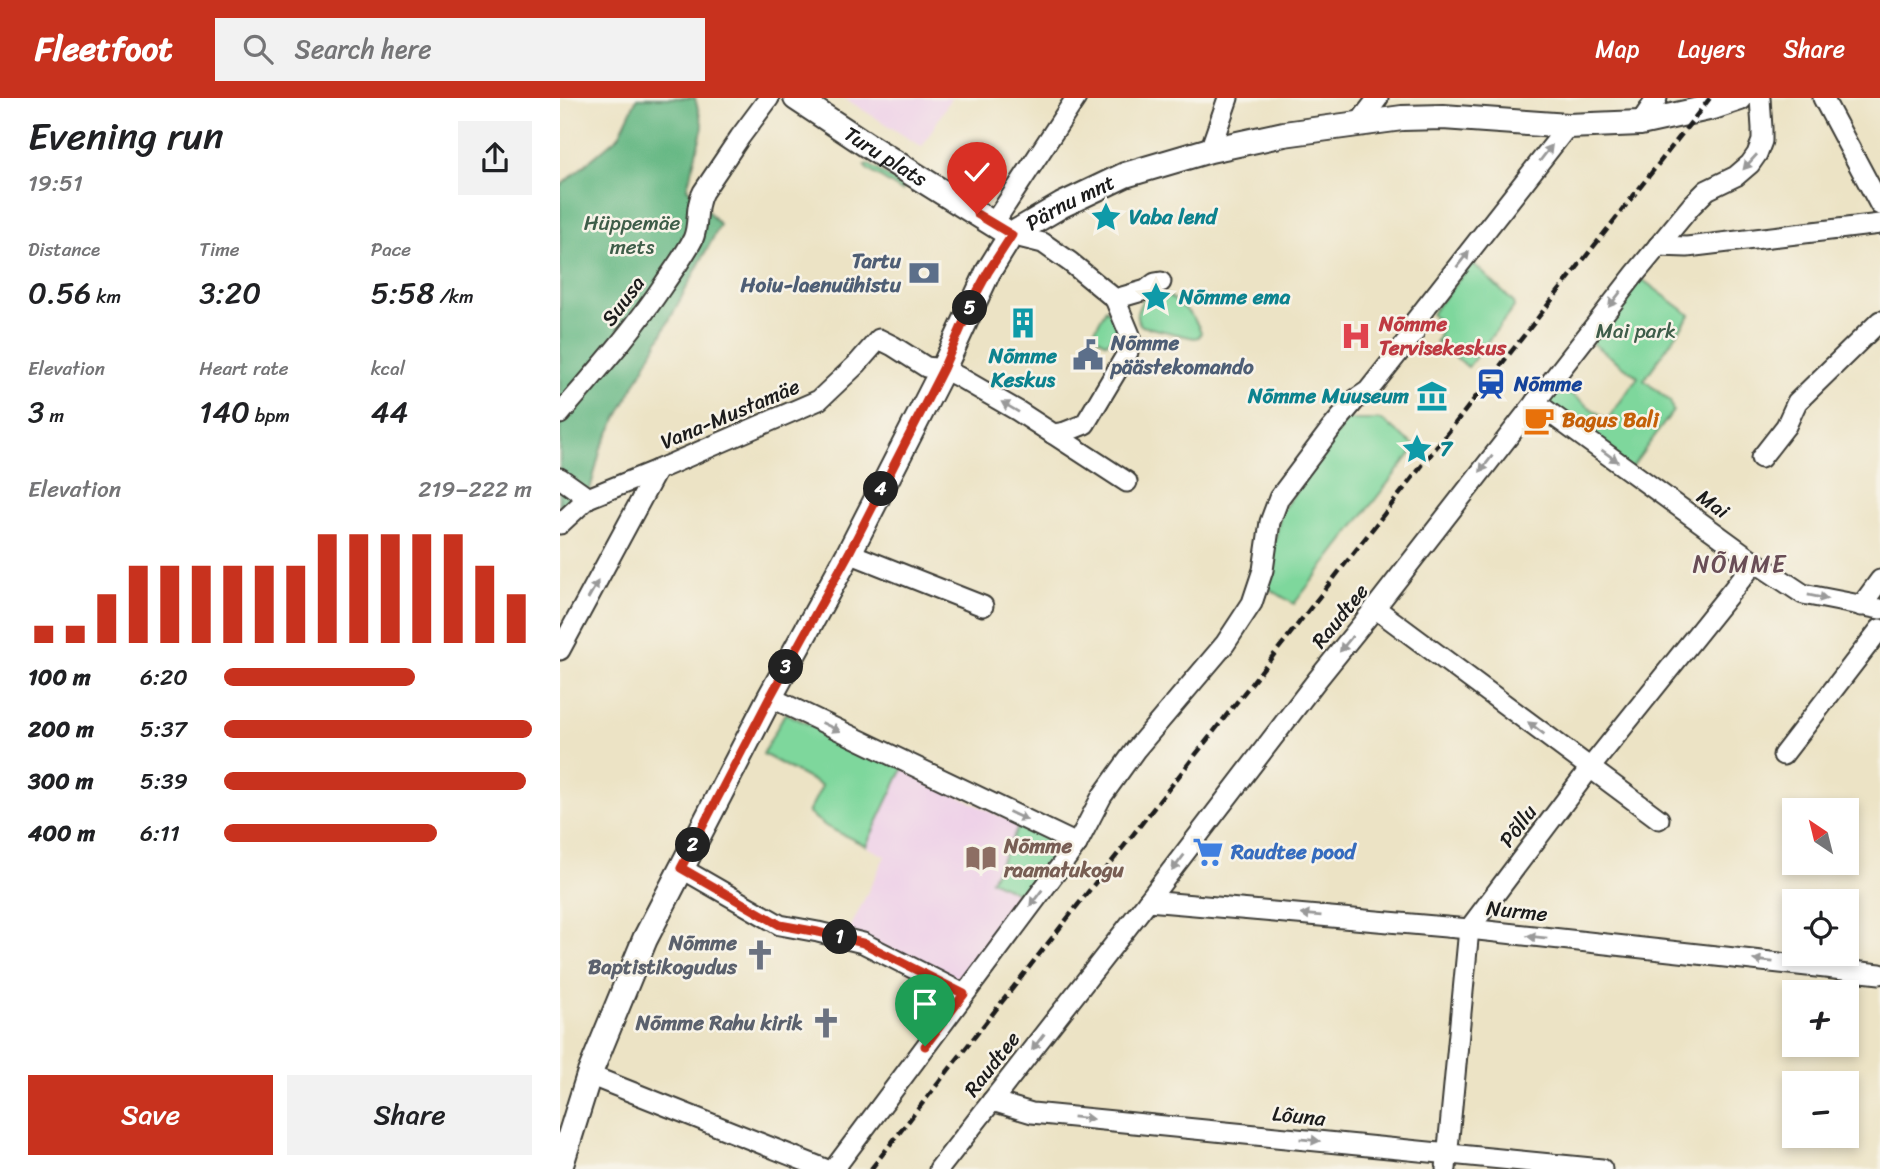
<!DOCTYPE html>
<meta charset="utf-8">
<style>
:root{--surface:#fff;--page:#f2f2f2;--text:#202124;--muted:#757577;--accent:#c8321e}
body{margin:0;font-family:Sriracha,sans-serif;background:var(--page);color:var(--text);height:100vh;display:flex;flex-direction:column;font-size:26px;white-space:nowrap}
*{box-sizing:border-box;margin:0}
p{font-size:23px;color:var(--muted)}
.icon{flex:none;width:38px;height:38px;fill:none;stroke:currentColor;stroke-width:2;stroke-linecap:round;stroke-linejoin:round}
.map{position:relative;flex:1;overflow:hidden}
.panel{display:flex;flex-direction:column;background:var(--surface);width:560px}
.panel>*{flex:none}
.needle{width:46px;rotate:325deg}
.fabs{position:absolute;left:1222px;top:700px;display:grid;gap:14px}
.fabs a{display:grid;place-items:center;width:77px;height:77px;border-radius:0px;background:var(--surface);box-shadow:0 4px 10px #0003;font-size:35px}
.pin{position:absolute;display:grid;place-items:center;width:60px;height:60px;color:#fff;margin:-72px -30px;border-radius:50% 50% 50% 0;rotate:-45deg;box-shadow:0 0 7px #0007}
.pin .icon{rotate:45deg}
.km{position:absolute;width:35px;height:35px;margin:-18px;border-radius:50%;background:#222;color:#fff;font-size:19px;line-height:35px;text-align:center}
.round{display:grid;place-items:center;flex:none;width:74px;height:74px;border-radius:0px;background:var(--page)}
.headline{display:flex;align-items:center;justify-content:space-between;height:119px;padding:0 28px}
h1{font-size:38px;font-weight:600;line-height:52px}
.stats{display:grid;grid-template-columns:repeat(3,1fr);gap:10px;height:119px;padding:7px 28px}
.stats div{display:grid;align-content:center}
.stats b{font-size:30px;font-weight:600}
.stats small{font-size:19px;font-weight:400}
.stats p{font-size:19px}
.chart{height:196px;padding:14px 28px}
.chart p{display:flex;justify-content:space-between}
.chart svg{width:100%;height:126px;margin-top:7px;stroke:var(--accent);stroke-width:6}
.cta{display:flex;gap:14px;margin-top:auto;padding:14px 28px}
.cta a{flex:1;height:80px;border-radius:0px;background:var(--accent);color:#fff;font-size:28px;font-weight:600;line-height:80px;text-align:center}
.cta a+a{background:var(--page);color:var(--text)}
ul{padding:0 28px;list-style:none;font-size:23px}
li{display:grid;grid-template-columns:112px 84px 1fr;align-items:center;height:52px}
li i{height:18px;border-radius:9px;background:var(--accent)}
header{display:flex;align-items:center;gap:42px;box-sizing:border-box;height:98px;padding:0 35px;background:var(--accent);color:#fff}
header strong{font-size:33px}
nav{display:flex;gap:38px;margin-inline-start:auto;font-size:24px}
.search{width:490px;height:63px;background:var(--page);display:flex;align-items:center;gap:18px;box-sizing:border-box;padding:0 24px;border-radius:0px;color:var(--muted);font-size:26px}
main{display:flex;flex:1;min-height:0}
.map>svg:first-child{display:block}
.built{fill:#eed0e8}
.green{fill:#7ed79c;stroke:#4d7a5c;stroke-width:2}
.forest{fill:#66b884;stroke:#416a50;stroke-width:2}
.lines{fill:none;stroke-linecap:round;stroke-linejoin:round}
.minor-casing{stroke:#3b3a35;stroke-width:23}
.major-casing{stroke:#3b3a35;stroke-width:28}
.minor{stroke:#fff;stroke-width:19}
.major{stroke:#fff;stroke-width:24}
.rail{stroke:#1c1c1c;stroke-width:4.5;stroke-dasharray:10 5;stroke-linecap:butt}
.oneway{fill:#999}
.route-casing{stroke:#fff;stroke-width:14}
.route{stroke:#c8321e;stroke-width:9}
.labels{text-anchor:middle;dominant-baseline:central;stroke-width:5;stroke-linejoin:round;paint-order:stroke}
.street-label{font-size:21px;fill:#1c1c1c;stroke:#f7f3e8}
.culture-label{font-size:21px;font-weight:bold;fill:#0d838f;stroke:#f7f3e8;text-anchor:start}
.park-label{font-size:21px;fill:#3e5d49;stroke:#f7f3e8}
.service-label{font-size:21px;font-weight:bold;fill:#4e5e75;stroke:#f7f3e8;text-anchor:end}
.health-label{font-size:21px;font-weight:bold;fill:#be3a42;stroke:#f7f3e8;text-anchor:start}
.transit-label{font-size:21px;font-weight:bold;fill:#164399;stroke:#f7f3e8;text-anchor:start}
.food-label{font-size:21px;font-weight:bold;fill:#c56008;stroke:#f7f3e8;text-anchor:start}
.education-label{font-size:21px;font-weight:bold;fill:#785e54;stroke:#f7f3e8;text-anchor:start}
.shop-label{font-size:21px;font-weight:bold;fill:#366cbe;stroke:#f7f3e8;text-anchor:start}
.worship-label{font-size:21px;font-weight:bold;fill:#5b616d;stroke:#f7f3e8;text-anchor:end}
.quarter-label{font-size:24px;letter-spacing:2px;fill:#694d56;stroke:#f7f3e8}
</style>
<header>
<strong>Fleetfoot</strong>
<div class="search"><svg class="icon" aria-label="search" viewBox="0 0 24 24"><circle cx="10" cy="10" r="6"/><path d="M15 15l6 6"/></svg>Search here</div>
<nav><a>Map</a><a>Layers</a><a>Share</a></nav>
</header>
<main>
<section class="panel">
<div class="headline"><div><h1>Evening run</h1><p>19:51</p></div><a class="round"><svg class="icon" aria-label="share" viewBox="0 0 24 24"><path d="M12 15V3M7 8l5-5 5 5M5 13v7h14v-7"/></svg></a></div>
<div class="stats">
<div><p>Distance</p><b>0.56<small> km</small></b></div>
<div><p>Time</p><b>3:20</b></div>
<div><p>Pace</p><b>5:58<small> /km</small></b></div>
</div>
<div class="stats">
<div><p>Elevation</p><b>3<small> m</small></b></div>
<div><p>Heart rate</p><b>140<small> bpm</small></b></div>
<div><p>kcal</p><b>44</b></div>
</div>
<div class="chart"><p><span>Elevation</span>219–222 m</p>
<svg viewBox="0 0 160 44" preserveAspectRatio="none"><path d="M5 44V38M15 44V38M25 44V27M35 44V17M45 44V17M55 44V17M65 44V17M75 44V17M85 44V17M95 44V6M105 44V6M115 44V6M125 44V6M135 44V6M145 44V17M155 44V27"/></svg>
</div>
<ul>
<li><b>100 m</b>6:20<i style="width:62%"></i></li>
<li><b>200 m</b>5:37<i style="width:100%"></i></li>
<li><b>300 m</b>5:39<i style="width:98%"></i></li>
<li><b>400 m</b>6:11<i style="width:69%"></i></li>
</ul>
<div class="cta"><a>Save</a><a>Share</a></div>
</section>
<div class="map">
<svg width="1320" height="1071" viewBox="0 0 1320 1071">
<rect width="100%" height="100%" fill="#f7f3e8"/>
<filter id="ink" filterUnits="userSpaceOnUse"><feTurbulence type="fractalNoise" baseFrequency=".0143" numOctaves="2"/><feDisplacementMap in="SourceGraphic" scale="14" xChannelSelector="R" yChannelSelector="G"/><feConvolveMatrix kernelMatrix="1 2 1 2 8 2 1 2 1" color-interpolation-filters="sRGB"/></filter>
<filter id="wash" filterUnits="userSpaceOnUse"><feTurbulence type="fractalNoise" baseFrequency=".00686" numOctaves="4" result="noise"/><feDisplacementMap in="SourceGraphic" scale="28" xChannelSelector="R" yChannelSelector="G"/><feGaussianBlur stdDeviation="1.57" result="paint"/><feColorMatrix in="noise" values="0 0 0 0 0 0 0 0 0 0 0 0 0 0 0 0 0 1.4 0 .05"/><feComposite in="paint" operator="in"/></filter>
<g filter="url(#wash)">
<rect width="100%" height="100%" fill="#ece3c5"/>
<g class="built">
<polygon points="284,0 391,0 362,49"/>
<polygon points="225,615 507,750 399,889 287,837 325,758 267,729 248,715 262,688 203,656"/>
</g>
<g class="green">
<polygon points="308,66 344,89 342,93 307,71 305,67"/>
<polygon points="912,164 953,204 954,209 908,269 876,243 879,239 881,226 871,216"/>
<polygon points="1075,176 1130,217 1084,282 1110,303 1113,313 1069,373 975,304 992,282 1047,322 1078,279 1025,240"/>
<path d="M600,194C617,200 635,218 641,234L639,239L634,240L582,228C571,218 580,209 585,197Z"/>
<polygon points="546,211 561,226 547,245 532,237"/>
<polygon points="786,322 822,322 856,349 734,506 705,488 721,414"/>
<polygon points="225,615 343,670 306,748 267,729 248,715 262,688 203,656"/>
<polygon points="460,725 507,750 469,801 431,782"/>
</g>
<polygon class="forest" points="77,0 135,0 143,29 127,90 160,127 41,350 28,400 0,426 0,88 59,38"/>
</g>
<g filter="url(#ink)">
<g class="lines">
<g class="minor-casing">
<g id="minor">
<polyline points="1263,0 1320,107"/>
<polyline points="799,25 818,0"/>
<polyline points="1080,25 1097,0"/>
<polyline points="650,52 668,0"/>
<polyline points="433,126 516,0"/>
<polyline points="451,137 483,145 510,164 555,201 570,237 568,254 525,326 505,334 493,336"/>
<polyline points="1098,148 1127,149 1320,126"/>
<polyline points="555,201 586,192 595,185 601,184"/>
<polyline points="975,304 1195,464 1243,496 1320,511"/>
<path d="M0,316C36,274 73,233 104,186C114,171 125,157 133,141C140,125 134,110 143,94L180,39L209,0"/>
<polyline points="1201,360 1226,328 1237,304 1320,223"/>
<polyline points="0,380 28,400"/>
<polyline points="0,426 28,400 97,372 259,302 297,266 319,241 333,248 366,269 383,271 399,279 458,313 567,384"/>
<polyline points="289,455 423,508"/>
<polyline points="1301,508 1320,482"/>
<polyline points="815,510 1099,721"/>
<polyline points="0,552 97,372"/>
<polyline points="210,599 517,746"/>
<polyline points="1223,657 1320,531"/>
<polyline points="121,770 220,827 258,834 303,845 404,896"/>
<polyline points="588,803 909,831 1320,876"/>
<polyline points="29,977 265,1071"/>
<polyline points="432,1003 472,1015 1042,1071"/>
<polyline points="274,1071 517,746 542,698 576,651 665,546 692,505 703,472 710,424 719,400 770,332 796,301 808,293 854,235 855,223 1008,28"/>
<polyline points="379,1071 588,803 757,582 815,510 1075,176 1132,107 1147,92 1176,78 1190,66 1197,56 1202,43 1202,30 1200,0"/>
<polyline points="886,1071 909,831 1030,670 1195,464"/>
</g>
</g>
<g class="major-casing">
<g id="major">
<path id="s1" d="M236,0L310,49L451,137"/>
<path id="s2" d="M0,1070L29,977L85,841L210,599L289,455L383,271L428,174L451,137L502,107L565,77L650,52L724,36L842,20L883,19L1008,28L1080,25L1153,9L1180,0"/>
</g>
</g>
<use href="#minor" class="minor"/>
<use href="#major" class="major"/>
<polyline class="rail" points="311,1071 1150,0"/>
</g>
<defs><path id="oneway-solid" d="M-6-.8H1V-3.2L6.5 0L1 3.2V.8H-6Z" transform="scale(1.75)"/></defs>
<g class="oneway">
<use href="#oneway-solid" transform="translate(986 55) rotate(-52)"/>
<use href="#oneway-solid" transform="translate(1190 64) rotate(132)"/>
<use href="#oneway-solid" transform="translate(903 161) rotate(-52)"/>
<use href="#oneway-solid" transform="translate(1055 201) rotate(128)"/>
<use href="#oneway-solid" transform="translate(450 309) rotate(-149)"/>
<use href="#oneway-solid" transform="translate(1050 358) rotate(36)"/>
<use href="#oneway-solid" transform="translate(926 366) rotate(128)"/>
<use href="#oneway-solid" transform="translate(33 492) rotate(-61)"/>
<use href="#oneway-solid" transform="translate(1258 499) rotate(12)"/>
<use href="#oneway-solid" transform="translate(786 546) rotate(129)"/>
<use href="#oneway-solid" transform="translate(271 629) rotate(26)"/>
<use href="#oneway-solid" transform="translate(976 630) rotate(-143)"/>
<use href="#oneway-solid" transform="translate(458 718) rotate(25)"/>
<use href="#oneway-solid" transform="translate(618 765) rotate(127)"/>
<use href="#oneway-solid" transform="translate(476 800) rotate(127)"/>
<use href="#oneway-solid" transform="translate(751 817) rotate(-175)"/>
<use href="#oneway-solid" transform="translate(977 839) rotate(-174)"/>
<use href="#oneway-solid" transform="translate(1203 863) rotate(-174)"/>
<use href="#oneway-solid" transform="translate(478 944) rotate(128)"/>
<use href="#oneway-solid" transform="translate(523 1020) rotate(6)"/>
<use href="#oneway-solid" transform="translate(750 1042) rotate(6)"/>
</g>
</g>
<g class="lines" filter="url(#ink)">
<g class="route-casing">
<polyline id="route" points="365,948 404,896 303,845 258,834 220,827 121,770 210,599 289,455 383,271 415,198 428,174 452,137 417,116"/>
</g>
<use href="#route" class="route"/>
</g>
<defs>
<g id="sight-bare" transform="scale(2.415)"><path d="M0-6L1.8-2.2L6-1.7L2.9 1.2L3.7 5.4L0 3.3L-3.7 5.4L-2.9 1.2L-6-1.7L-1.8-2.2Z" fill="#0f9aa8" stroke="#f7f3e8" stroke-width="2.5" paint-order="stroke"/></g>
<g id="bank-bare" transform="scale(2.415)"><path d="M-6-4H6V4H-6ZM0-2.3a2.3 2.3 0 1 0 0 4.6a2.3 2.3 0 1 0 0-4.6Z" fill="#5c6f8a" stroke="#f7f3e8" stroke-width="2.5" paint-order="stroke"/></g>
<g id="building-bare" transform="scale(2.415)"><path d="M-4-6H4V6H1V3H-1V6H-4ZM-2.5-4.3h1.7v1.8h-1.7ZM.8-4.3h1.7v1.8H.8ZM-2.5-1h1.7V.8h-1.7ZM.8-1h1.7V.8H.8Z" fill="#0f9aa8" stroke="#f7f3e8" stroke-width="2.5" paint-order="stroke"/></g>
<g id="hospital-bare" transform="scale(2.415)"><path d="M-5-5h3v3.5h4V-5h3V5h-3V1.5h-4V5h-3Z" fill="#e0444e" stroke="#f7f3e8" stroke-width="2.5" paint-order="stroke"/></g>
<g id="civic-bare" transform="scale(2.415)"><path d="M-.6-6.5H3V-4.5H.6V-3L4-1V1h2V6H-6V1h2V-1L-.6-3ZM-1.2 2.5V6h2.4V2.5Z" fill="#5c6f8a" stroke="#f7f3e8" stroke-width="2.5" paint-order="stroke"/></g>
<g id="station-bare" transform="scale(2.415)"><path d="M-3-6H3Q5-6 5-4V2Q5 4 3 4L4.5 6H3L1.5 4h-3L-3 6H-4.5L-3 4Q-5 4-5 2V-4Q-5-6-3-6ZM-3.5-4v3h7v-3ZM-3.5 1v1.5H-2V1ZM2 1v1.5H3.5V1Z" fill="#1a4fb4" stroke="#f7f3e8" stroke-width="2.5" paint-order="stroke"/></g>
<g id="museum-bare" transform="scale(2.415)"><path d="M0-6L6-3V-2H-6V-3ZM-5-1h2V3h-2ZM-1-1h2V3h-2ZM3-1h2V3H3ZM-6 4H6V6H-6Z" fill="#0f9aa8" stroke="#f7f3e8" stroke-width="2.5" paint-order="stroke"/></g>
<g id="cafe-bare" transform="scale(2.415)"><path d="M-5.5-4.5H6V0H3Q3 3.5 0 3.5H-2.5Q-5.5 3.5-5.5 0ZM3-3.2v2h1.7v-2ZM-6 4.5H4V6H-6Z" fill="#e8710a" stroke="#f7f3e8" stroke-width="2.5" paint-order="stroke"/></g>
<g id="supermarket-bare" transform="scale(2.415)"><path d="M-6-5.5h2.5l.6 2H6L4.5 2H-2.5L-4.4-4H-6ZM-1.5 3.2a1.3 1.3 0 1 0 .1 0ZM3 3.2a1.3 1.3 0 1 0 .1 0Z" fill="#3f7fe0" stroke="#f7f3e8" stroke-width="2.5" paint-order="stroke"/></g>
<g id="library-bare" transform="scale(2.415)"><path d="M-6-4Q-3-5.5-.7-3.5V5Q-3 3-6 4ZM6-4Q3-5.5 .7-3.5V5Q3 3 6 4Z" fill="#8d6e63" stroke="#f7f3e8" stroke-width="2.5" paint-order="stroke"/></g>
<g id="church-bare" transform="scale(2.415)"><path d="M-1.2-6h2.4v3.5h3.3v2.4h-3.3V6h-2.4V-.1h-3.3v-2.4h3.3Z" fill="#6b7280" stroke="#f7f3e8" stroke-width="2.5" paint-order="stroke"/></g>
</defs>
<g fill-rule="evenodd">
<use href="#sight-bare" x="546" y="119"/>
<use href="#bank-bare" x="364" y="175"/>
<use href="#sight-bare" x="596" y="199"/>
<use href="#building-bare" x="463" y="225"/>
<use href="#hospital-bare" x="796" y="238"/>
<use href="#civic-bare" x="528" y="257"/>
<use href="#station-bare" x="931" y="286"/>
<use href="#museum-bare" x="872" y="298"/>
<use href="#cafe-bare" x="979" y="322"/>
<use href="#sight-bare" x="857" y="351"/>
<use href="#supermarket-bare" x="648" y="754"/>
<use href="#library-bare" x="421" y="760"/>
<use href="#church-bare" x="200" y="857"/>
<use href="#church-bare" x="266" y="925"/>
</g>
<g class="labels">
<g class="street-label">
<text stroke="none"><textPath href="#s1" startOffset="107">Turu plats</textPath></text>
<text stroke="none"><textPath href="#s2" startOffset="1106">Pärnu mnt</textPath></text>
<text transform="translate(63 203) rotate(-53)">Suusa</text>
<text transform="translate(170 316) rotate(-23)">Vana-Mustamäe</text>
<text transform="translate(1153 406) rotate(36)">Mai</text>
<text transform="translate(780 518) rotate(-51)">Raudtee</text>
<text transform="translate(958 728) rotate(-53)">Põllu</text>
<text transform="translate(957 813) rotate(6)">Nurme</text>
<text transform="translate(432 966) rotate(-52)">Raudtee</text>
<text transform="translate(739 1018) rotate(6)">Lõuna</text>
</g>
<g class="culture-label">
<text x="569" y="119">Vaba lend</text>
<text x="619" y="199">Nõmme ema</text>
<text x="463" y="258" text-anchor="middle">Nõmme<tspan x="463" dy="24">Keskus</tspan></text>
<text x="849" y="298" text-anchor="end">Nõmme Muuseum</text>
<text x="880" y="351">7</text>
</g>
<g class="park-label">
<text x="72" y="125">Hüppemäe<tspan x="72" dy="24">mets</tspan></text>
<text x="1076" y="233">Mai park</text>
</g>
<g class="service-label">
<text x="341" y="163">Tartu<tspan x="341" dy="24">Hoiu-laenuühistu</tspan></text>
<text x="551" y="245" text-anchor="start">Nõmme<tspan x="551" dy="24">päästekomando</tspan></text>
</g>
<g class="health-label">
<text x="819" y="226">Nõmme<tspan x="819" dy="24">Tervisekeskus</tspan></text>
</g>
<g class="transit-label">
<text x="954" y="286">Nõmme</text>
</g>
<g class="food-label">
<text x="1002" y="322">Bagus Bali</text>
</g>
<g class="education-label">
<text x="444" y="748">Nõmme<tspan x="444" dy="24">raamatukogu</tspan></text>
</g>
<g class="shop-label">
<text x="671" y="754">Raudtee pood</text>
</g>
<g class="worship-label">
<text x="177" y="845">Nõmme<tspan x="177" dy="24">Baptistikogudus</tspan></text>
<text x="243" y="925">Nõmme Rahu kirik</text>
</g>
<g class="quarter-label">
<text x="1180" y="466">NÕMME</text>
</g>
</g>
</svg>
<div class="fabs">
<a><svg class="needle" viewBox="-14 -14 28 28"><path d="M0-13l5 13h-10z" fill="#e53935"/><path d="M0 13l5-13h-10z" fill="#757577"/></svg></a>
<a><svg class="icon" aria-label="locate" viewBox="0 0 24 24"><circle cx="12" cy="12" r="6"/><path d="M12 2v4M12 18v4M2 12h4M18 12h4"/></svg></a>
<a>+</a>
<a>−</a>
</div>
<div class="pin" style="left:365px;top:948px;background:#1e9e55"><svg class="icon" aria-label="arrive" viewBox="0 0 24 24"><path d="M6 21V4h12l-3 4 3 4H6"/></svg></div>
<div class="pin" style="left:417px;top:116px;background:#d93025"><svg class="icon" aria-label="check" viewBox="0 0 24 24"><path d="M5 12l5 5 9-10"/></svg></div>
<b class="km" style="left:280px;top:839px">1</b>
<b class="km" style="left:133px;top:747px">2</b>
<b class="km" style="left:226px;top:569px">3</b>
<b class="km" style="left:321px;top:391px">4</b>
<b class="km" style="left:410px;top:210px">5</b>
</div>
</main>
